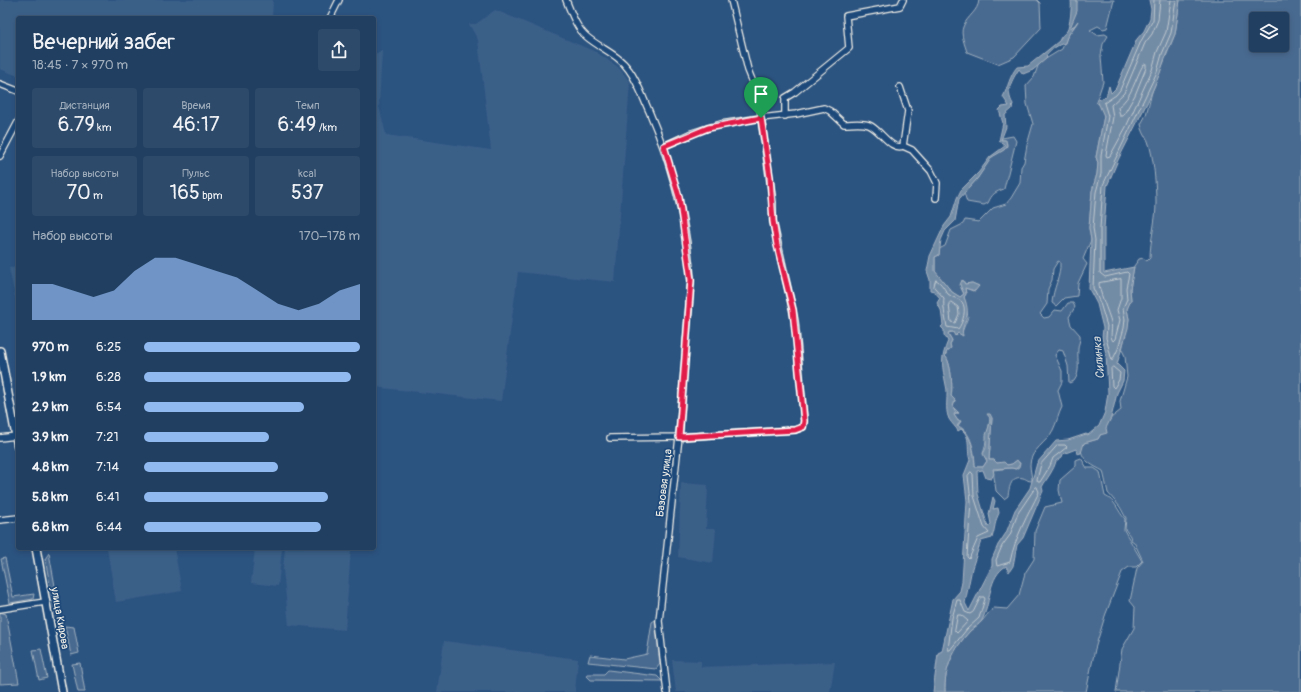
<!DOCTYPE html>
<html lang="ru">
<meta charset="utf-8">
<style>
:root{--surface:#213f61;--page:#2d4a6a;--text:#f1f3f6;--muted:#a2afbd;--line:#3e5876;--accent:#90b9f0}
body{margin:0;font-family:Pangolin,sans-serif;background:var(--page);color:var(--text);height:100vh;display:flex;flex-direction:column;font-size:15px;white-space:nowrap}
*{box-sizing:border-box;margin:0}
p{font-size:13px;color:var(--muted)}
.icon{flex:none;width:22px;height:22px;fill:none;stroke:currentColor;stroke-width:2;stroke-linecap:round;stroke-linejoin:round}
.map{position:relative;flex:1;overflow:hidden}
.drawer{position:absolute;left:16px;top:16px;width:360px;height:534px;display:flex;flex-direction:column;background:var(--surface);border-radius:4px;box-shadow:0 2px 6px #0003,0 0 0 1px var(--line)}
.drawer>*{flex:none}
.buttons{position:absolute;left:1249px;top:12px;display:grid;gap:8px}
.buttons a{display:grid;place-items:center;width:40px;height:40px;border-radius:4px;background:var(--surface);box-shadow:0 2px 6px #0003,0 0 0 1px var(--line);font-size:20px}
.pin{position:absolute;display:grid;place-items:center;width:34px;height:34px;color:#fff;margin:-41px -17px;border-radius:50% 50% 50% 0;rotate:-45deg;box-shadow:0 0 4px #0007}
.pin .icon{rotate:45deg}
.round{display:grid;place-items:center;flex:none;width:42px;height:42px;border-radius:4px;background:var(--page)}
.overview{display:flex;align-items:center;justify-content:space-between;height:68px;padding:0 16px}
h1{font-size:22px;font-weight:600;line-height:30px}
.metrics{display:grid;grid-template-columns:repeat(3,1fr);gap:6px;height:68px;padding:4px 16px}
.metrics div{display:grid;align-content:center;border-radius:4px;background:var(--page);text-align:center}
.metrics b{font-size:20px;font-weight:600}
.metrics small{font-size:11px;font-weight:400}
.metrics p{font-size:11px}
.chart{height:112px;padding:8px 16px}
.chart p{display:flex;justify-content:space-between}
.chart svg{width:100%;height:72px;margin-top:4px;fill:var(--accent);opacity:.7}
ul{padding:0 16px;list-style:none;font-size:13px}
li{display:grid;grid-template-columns:64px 48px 1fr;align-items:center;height:30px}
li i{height:10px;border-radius:5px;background:var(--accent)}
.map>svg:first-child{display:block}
.built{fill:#3b6088}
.green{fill:#496b90;stroke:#9eaebc;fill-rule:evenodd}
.water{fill:#738ca6;stroke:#a7b4c0}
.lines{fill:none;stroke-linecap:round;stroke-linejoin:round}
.shore{stroke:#c0c9ce;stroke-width:1}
.minor-casing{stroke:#f4f1e8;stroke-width:8}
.major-casing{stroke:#f4f1e8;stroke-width:10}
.minor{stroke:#1f4a7a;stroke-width:5.5}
.major{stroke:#1f4a7a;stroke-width:7}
.route-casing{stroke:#fff;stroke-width:8}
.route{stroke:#e11d48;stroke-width:5}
.labels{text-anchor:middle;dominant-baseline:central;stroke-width:3.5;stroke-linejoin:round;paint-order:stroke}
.street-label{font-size:11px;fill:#f4f1e8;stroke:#1f4a7a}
.water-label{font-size:12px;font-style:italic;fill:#dadddb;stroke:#1f4a7a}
</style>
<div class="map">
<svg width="1301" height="692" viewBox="0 0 1301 692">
<rect width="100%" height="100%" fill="#2c5481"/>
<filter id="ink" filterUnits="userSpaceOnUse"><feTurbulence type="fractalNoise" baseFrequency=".025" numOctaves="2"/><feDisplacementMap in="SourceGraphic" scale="8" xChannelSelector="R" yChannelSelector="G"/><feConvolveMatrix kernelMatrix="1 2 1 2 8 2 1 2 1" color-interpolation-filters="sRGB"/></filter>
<g filter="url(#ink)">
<g class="built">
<polygon points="0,0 273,0 272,18 18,18 18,76 0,69"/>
<polygon points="495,10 596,52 618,67 630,82 615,282 518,272 501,401 374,387 374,55 382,50 379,106 386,135 491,150 478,40 469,24 476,24"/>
<polygon points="18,267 18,311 9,268"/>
<polygon points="681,483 708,485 706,529 716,529 713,563 678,557"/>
<polygon points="107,548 174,548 182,591 116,602"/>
<polygon points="255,548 282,548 278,586 251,583"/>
<polygon points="285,548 351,548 345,630 289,625 283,570"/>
<polygon points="444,641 578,659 575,692 437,692"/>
<polygon points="672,660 701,661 701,667 835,662 830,692 676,692"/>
</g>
<g class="green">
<path d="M979,0H1037L1040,3L1041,28L1014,57L998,64L967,52C965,45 960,34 963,27C967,16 978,12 979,0Z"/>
<path d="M1076,0H1114L1107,28L1103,29L1098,26L1090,30L1097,35L1105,34L1108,36L1103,44L1101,56L1103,82L1096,102L1102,107L1104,116L1096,157L1098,163L1097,174L1092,191L1089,228L1091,240L1083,259L1087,264L1078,283L1077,296L1064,298L1056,306L1052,303C1053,288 1061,277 1060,262L1058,261L1053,269L1052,280L1048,289L1047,304L1040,314L1044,318L1049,317L1055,310L1062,311L1068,303H1073L1075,307L1069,317L1071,325L1080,335C1081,340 1078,344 1078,349C1077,360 1081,372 1074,381L1069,383L1068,366L1063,351L1059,350L1055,355L1062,371V382L1058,390L1062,407C1058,415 1057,422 1053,430C1047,443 1030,450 1030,465C1030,470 1032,476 1032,481C1027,481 1027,479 1023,478C1011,475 1009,488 1008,496L1004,499L996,491L993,470L1011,468L1016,469L1019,467L1020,463L1016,461L1012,464L1007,465L1005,463H997L994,460H989L992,418L990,417C990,421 985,450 983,453L987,461L983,467H975C975,454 972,431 958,426L961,421H958L954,415L955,413H959L953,407L955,400L951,396C953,388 951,361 945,356L947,351L950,349V344L952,341L948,333L953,332L957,336L956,333L962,332L968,317L964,297L966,294L965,288L973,291L979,286L972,283L965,284L963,280L961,288L964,294L960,297L952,292L935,272V257L939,255V249L945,246L951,230L963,224L965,220L979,222L993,208L1006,204L1011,198L1020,183L1021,167L1024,162L1027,145L1033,124L1027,104L1026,86L1034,77L1039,63L1062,49L1067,37L1077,23L1072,28L1070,27L1077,2Z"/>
<path d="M1180,0H1301V692H1116L1122,649L1134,628L1135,607L1130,601L1137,568L1143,561L1134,542L1131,540L1130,536L1125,529L1126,518L1120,507L1108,493L1103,471C1094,466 1083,462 1081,450L1084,443L1098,439L1111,418L1121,410L1120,401L1127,377L1125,356L1122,350L1129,319L1127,309L1131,300L1130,289L1134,266L1139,259L1143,258L1147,261L1150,258C1150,240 1156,222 1156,203C1156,186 1154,157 1148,141C1145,135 1142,131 1141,124L1146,115L1152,92L1175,34ZM1256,19H1282V45H1256Z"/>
<path d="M1013,136L1016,141L1004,189C995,192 992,194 988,203L984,205L967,202L964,193L977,179L991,157L1005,149L1007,144L1005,140H1001L1002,138Z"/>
<path d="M1081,458L1087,468H1094L1100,472L1105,496C1116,501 1117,510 1125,519L1124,530L1142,561L1136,567H1129L1122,572L1105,616L1095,649L1086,692H945C944,668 954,648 970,631C974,627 979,625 982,621C987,615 988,613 994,608L1007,609L1019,595L1025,573L1034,559L1035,531L1045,507L1062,503L1059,490L1060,480L1076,466V460Z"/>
<polygon points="49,553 61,619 56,616 45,559"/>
<polygon points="5,558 13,597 34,594 33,599 10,603 1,559"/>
<polygon points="0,612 6,614 19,683 0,684"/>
<polygon points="655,620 660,664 656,669 588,662 590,655 624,659 647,654 652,622"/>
<polygon points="65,626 74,627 79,653 71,655"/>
<polygon points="41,649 47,678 39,680 33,650"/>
<polygon points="80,663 85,692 78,692 72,664"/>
<polygon points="608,670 657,676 662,681 591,680 587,676 587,674 604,674"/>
</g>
<path class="water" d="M1071,0L1077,1V11L1070,28L1075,25L1078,21L1067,37L1065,43C1057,45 1052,49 1046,56L1047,58L1033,70L1023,74L1019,69C1012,80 1005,91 1013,104L1012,109L1005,115L1006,127L1001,140H1006L1007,146L1004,150L992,157L977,179L959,199L955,221L945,231L941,240L939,255L935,257V271L952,292L960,297L964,294L960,285L962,280L965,284L972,283L979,286L975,291L965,288L966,294L964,297C973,319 960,322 963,336L958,333L955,336L953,332H949L948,334L952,340L950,344L951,348L947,351L945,356C951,361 953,388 951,396L955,400L953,407L956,412L959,413H955L954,415L958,421H961L957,426C972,433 974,452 975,467H983L987,461L983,454L986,448V435L990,423V418L987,414H990L992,418L989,460H994L997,463L1004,462L1007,465L1012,464L1017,460L1020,464L1016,469L1011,468L993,469L994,474L991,479L986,478L983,470L977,471L978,494L988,527L991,524L989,514L993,497L995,501L993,509L998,508L999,513C995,520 995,529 992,538L981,541L972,568L965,603L969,611L992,566V559L998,545L1006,533L1015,510L1030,488L1037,463L1056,441L1068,440L1086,434L1088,435L1099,426L1105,412L1108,393L1106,353L1102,338L1103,328L1097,304L1089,289L1091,240L1089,228L1092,191L1097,174L1098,163L1096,157L1104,116L1097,100L1106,97L1109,86L1111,93L1116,88L1137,39L1144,31L1150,18L1151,9L1149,0H1180L1175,34L1166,55L1160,73L1148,101L1118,160L1107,186L1104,229V273L1134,267L1130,289L1131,300L1127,309L1129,319L1128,328L1117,364L1124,371L1123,381L1117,393L1111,418L1106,428L1107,433L1100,435L1098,439L1084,443L1081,453L1077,454L1076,449L1063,454L1062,457L1056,461C1054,470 1047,478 1042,487L1043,491L1023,538L1017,545L1013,566L1009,572L1006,566C988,577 991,601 983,618C981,624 974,627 970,631C954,648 944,668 945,692H933L938,653L942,651L953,599L960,591L962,582L967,501L964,475L970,460C966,449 972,437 961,429L958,431C956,427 952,424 949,419C944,408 949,396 946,385C942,365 940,360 948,341L944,335V330L941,327L943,325L941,310L937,303L940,298L934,291L930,290V280L927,271L930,256L944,226L951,217L957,198L961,190L979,172L990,157L1005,146L1004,144L999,141L1003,123L999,110L1002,107L1009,106L1003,97C1008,87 1010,75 1017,67L1028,66L1059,41C1061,36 1063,35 1067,31C1070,26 1072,6 1071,0Z"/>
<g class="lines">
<g class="shore">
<polyline points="1154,0 1153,20 1141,41 1120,90 1116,95 1104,103 1108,116 1101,156 1101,174 1096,192 1093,228 1095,240 1093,288 1100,303 1107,326 1106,338 1112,361 1118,349 1124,328 1125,319 1123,308 1127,299 1126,288 1129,274 1127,272 1105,277 1100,273 1100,228 1103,185 1157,72 1162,54 1171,33 1176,0"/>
<polyline points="1160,0 1158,20 1152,34 1145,43 1124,93 1111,105 1113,117 1106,155 1107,157 1110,156 1126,127 1152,70 1157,52 1166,32 1171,0"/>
<path d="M1146,64V68L1135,95L1123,116H1120L1118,107C1132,97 1135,79 1143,65Z"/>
<path d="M1121,279V298L1117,310L1120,320L1115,339L1113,341C1109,336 1113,329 1111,322C1109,314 1098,289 1099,283Z"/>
<path d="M936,280C942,283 944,289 948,294C952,298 959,298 962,302C967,308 963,323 958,329L947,327C945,316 943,307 944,298L934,287Z"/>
<polygon points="951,302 958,307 959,314 955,323 951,322 949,304"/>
<polygon points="1113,367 1120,373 1119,380 1114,388 1112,386 1111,369"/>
<polygon points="1058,445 1065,445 1067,447 1053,458 1050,466 1040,482 1038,482 1037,480 1041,464"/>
<polygon points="971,472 973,474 974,496 984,527 989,533 978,538 969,559 967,557 971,501 968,476"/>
<path d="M1037,487L1039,492C1028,515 1015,537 1010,562L997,566L996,560L1002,546L1010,535L1018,513L1035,488Z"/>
<polygon points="981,597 984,597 985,599 979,618 967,629 950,650 948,650 952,618 957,600 960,600 965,612 970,614 973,612"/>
<polygon points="958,615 961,615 968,621 957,633 955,631"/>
</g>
<g class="minor-casing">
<g id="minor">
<path d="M566,0C571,12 576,28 587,37C600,48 619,55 629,70C638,82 643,98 649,111C672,165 687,221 691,281L679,437L659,621L667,692"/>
<polyline points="330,18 339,0"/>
<polyline points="0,84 18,91"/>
<polyline points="900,87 908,111 903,146 912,150 931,171 937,183 936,198"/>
<polyline points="785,116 785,98 795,92 849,48 846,16 900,6 903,0"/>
<path d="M664,146L692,133L721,124L761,118L796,114L824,108L830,111L844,124C853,124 861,122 869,125C881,130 891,151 903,146"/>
<polyline points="0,156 18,122"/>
<polyline points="0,438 16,436"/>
<polyline points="610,438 679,437 795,430 803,427 804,421 795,321 773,221 773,202 761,118 760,100 748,70 731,0"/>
<polyline points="0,520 18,518"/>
<polyline points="0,609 45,602"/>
</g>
</g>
<g class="major-casing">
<g id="major">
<polyline points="0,351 18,447"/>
<polyline points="36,548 62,692"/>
</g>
</g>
<use href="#minor" class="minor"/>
<use href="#major" class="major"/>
</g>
</g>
<g class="lines" filter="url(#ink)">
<g class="route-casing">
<polygon id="route" points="761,118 770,177 773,221 777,245 793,310 804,421 803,427 795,430 679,437 691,280 679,197 664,146 708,128"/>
</g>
<use href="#route" class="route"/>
</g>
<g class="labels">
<g class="street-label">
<text transform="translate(664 483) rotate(-83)">Базовая улица</text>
<text transform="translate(60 618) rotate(80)">улица Кирова</text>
</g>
<g class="water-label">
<text transform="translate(1099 358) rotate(-95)">Силинка</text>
</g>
</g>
</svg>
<div class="buttons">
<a><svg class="icon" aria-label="layers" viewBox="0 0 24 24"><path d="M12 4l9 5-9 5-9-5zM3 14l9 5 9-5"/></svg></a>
</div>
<div class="pin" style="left:761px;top:118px;background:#1e9e55"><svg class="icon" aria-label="arrive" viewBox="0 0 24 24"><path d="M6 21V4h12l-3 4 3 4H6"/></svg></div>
<section class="drawer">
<div class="overview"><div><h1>Вечерний забег</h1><p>18:45 · 7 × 970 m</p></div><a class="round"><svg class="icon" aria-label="share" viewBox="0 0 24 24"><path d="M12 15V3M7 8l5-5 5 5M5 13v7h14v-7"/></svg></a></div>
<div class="metrics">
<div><p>Дистанция</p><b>6.79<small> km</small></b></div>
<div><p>Время</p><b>46:17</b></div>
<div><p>Темп</p><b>6:49<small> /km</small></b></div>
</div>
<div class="metrics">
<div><p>Набор высоты</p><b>70<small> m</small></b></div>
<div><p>Пульс</p><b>165<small> bpm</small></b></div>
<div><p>kcal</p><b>537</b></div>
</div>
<div class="chart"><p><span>Набор высоты</span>170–178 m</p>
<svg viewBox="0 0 160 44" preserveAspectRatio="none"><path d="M0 44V22L10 22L20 26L30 30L40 26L50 14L60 6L70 6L80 10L90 14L100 18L110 26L120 34L130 38L140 34L150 26L160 22V44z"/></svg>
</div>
<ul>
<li><b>970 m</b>6:25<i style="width:100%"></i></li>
<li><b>1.9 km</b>6:28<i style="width:96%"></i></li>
<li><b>2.9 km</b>6:54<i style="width:74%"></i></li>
<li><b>3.9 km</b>7:21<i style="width:58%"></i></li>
<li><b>4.8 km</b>7:14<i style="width:62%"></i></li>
<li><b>5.8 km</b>6:41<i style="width:85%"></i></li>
<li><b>6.8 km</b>6:44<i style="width:82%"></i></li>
</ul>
</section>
</div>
